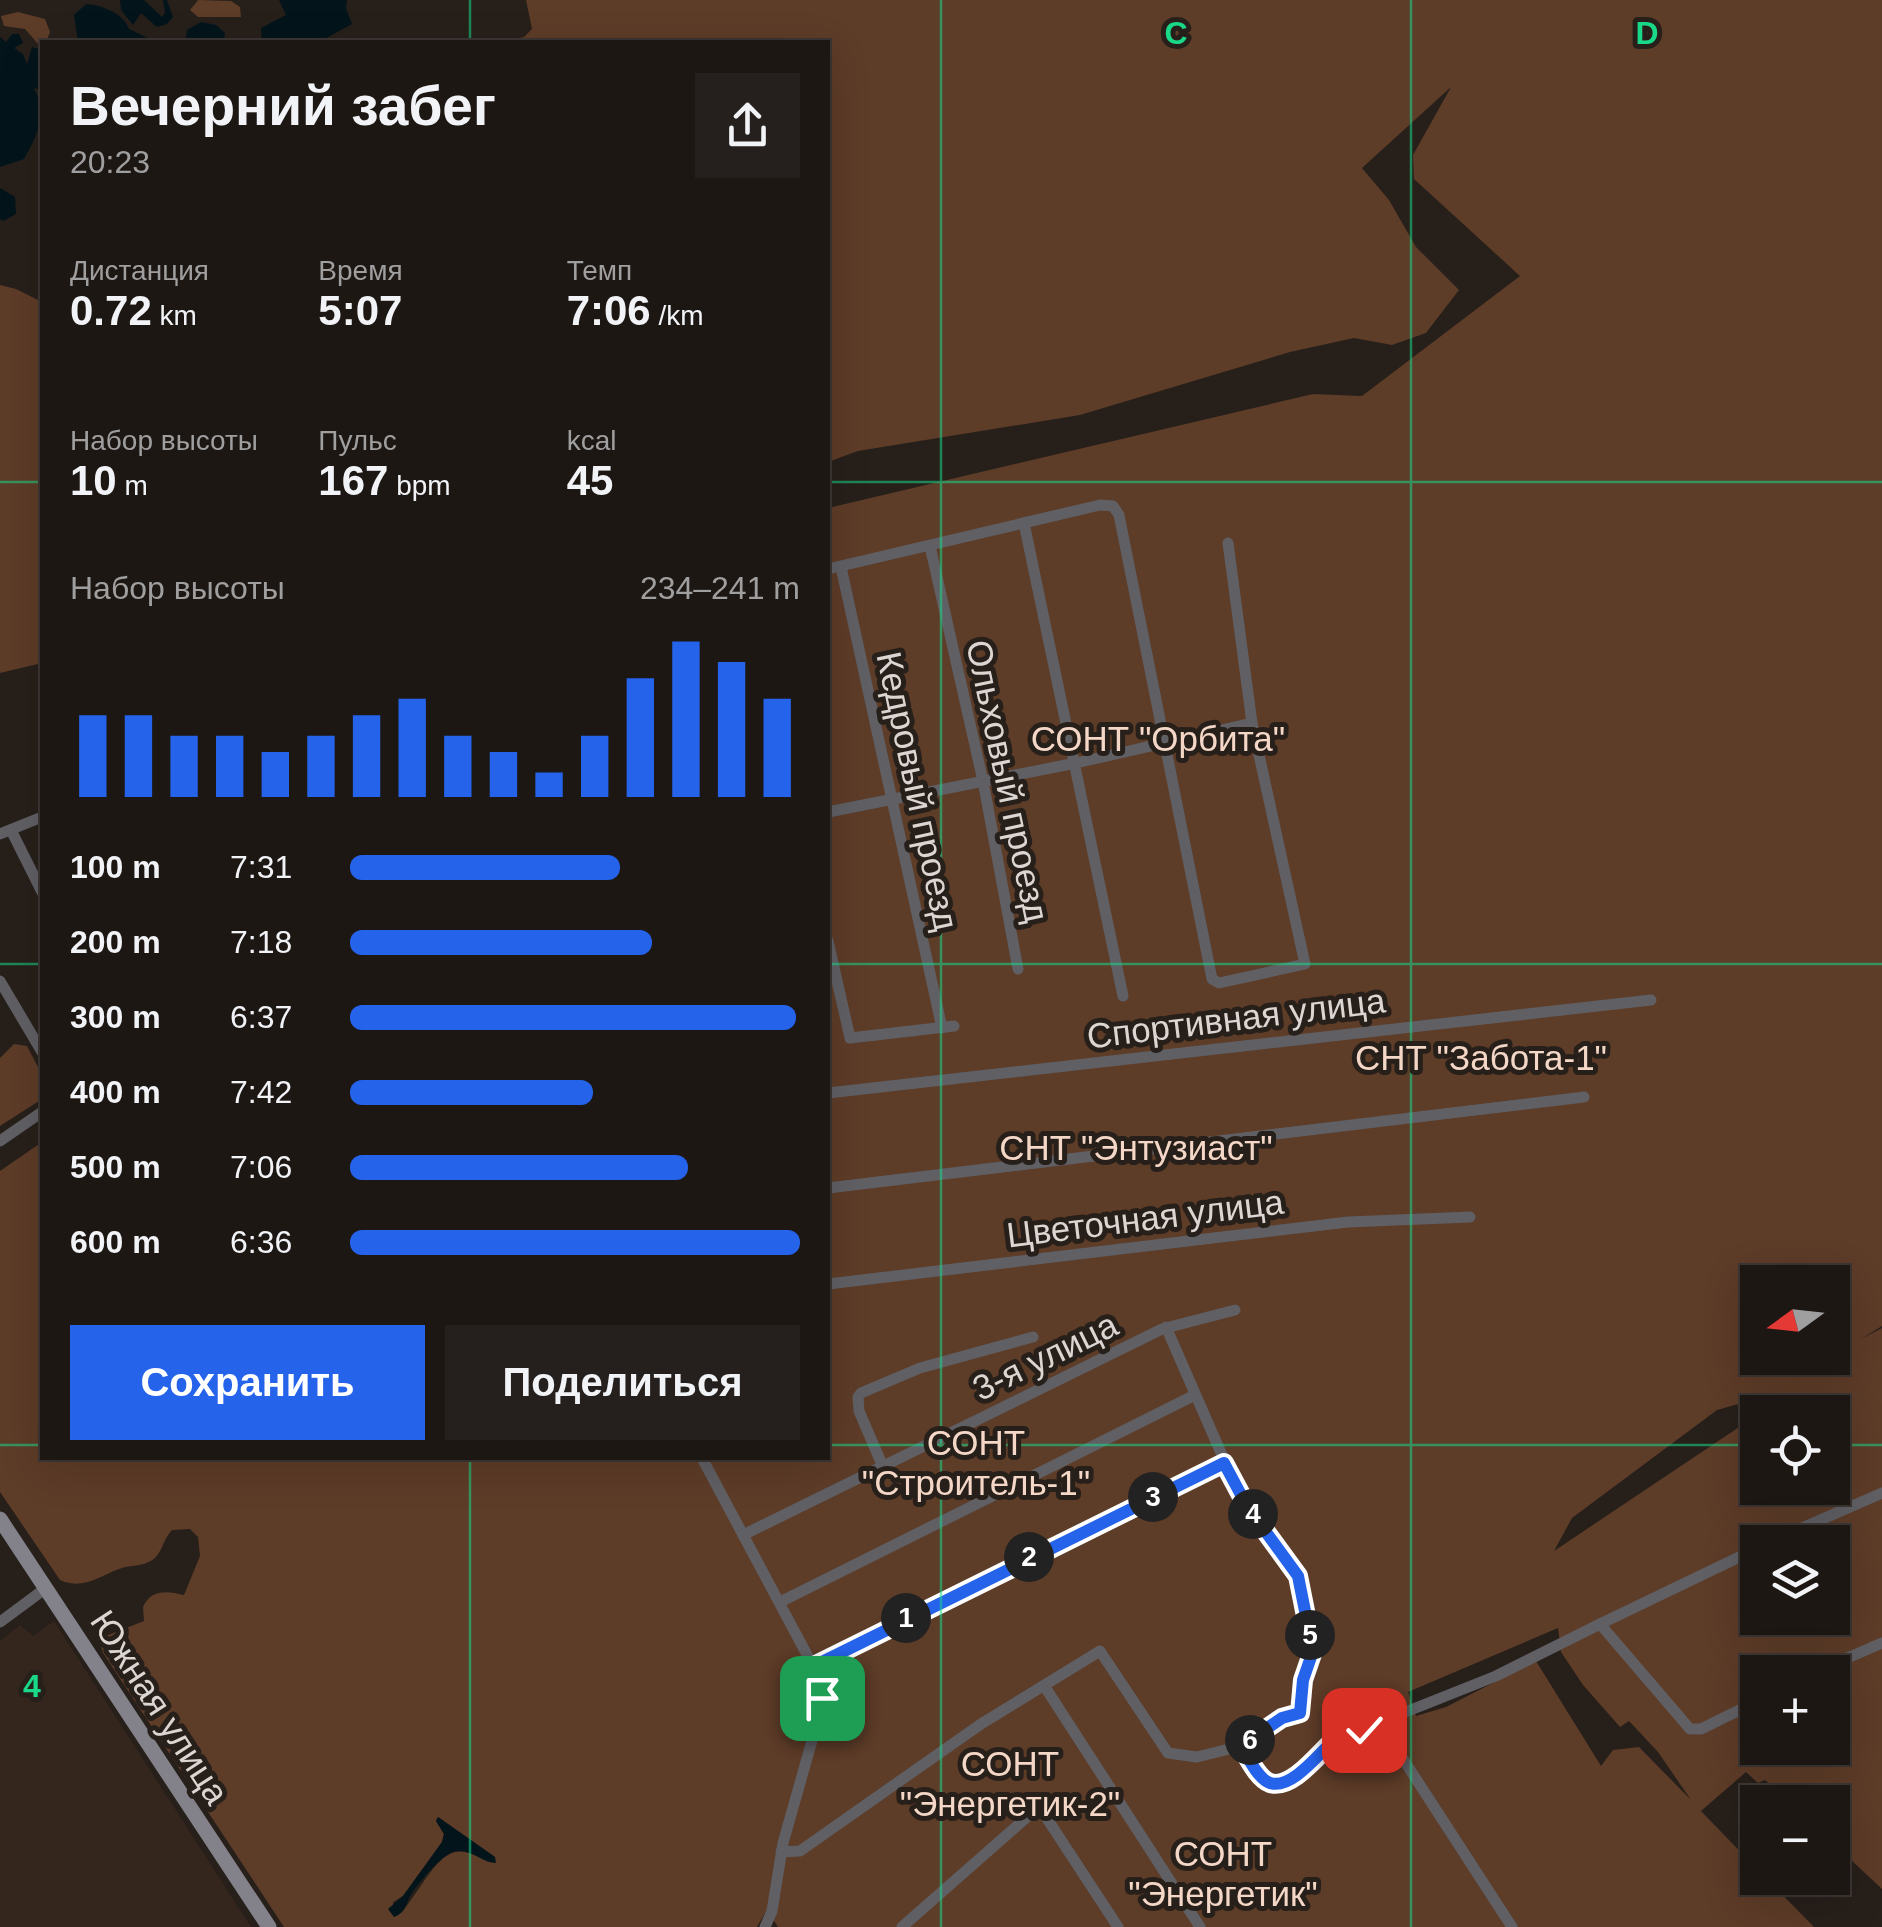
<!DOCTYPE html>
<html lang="ru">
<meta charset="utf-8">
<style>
:root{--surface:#1d1714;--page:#25201d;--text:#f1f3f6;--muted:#a09fa0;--line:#3b3634;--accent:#2563eb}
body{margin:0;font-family:Helvetica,sans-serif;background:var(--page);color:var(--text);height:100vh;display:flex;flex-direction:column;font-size:38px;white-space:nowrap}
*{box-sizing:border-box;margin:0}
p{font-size:32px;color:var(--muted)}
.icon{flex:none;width:55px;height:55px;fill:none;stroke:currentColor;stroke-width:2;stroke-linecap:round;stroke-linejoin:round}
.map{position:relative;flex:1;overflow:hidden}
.drawer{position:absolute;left:40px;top:40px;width:790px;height:1420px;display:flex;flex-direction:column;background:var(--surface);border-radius:0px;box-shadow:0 10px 40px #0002,0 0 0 2px var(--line)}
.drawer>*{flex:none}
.needle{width:65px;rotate:255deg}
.controls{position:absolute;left:1740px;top:1265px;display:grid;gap:20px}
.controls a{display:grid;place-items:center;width:110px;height:110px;border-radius:0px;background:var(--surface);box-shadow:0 10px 40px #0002,0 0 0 2px var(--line);font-size:50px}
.pin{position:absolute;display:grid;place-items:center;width:85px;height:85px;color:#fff;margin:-42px;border-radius:20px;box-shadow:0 5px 15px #0006}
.km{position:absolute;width:50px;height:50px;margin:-25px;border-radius:50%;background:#222;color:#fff;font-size:28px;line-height:50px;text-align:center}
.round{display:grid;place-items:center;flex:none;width:105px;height:105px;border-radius:0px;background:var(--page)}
.headline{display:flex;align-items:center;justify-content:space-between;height:170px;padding:0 30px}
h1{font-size:55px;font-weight:600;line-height:75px}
.metrics{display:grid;grid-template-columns:repeat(3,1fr);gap:15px;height:170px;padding:10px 30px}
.metrics div{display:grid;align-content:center}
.metrics b{font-size:42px;font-weight:600}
.metrics small{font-size:28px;font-weight:400}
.metrics p{font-size:28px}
.chart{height:280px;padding:20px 30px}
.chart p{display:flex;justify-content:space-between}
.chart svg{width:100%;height:180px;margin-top:10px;stroke:var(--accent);stroke-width:6}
.cta{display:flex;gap:20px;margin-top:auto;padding:20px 30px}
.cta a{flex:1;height:115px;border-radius:0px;background:var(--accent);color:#fff;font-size:40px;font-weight:600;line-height:115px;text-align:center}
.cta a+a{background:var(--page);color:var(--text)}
ul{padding:0 30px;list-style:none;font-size:32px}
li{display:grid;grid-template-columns:160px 120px 1fr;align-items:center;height:75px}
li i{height:25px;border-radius:12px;background:var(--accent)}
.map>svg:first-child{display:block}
.built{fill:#34261d}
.green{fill:#5d3c28;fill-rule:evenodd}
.water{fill:#03151b}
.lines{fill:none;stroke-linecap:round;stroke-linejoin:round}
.minor{stroke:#5f5f64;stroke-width:11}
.secondary{stroke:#83828a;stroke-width:15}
.route-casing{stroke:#fff;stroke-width:20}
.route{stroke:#2563eb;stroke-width:12}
.grid{fill:none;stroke:#19d988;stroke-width:2.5;stroke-opacity:0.55}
.labels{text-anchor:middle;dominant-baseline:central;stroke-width:10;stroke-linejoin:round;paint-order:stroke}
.park-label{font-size:35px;fill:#f4d7c6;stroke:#271f1a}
.street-label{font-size:35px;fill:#dcd6d3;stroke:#271f1a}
.grid-label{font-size:32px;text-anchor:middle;font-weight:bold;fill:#19d988;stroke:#271f1a;stroke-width:10;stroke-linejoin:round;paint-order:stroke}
</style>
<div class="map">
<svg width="1882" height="1927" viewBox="0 0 1882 1927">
<rect width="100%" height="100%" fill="#271f1a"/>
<polygon class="built" points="54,1621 251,1927 0,1927 0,1641 20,1625 33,1636"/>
<g class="green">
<polygon points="198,0 231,1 240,7 241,17 198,17 190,10"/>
<path d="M526,0H1882V1326L1861,1339L1882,1328V1889L1833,1843L1832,1802H1789L1765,1780L1758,1783L1746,1772L1701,1811L1757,1869L1758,1878H1766L1814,1927H778L767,1910L757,1927H284L103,1653L100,1643L103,1637L144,1621L143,1607C151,1589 167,1591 184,1595L200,1556L198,1537L190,1529L172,1530C164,1538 163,1549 156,1557C144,1568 132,1564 119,1569C98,1577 83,1590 60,1580L0,1492V1171L42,1142V1458H828V508L1313,394L1362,396L1520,276L1414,179L1413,155L1451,87L1362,168L1389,200L1416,247L1459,290L1426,333L1392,345L1354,338L1290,352L1080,415L858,451L828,462V42H501L524,37L532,29ZM1758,1282H1832V1358H1758ZM1771,1395L1775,1403L1760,1412H1832V1488H1758L1757,1415L1554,1551L1572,1518L1717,1410ZM1758,1542H1832V1618H1758ZM1558,1628L1561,1652L1583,1685L1620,1727L1629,1721L1658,1752L1691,1800L1639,1747L1613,1750L1601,1766L1536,1661L1446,1707L1416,1716L1408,1692ZM1758,1672H1832V1748H1758ZM438,1817L495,1857C481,1858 467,1849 455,1852C431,1857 411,1911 394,1917L393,1902L403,1896L442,1842L444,1834L436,1821Z"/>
<polygon points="18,12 45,19 50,32 46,42 39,45 25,29 4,26 1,16"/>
<polygon points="0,285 16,289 42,302 42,663 0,673"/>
<polygon points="14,1044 27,1046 42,1075 42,1099 0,1126 0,1058"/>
</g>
<g class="water">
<polygon points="120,0 144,0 162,17 165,13 163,0 167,0 173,17 167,24 157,27 141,13 133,25 121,10"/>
<polygon points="279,0 347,0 346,8 352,24 319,42 262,42 261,28 286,15"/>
<path d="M86,4C102,5 123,13 129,29L156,42H78L74,15Z"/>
<polygon points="201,22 216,25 225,33 224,42 185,42 187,30"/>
<path d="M12,34H19L23,43L14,48L23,54L27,64L32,47L42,50V90L34,88C47,115 38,134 24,159L0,167V37L6,42Z"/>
<polygon points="0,188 15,197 16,214 3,221 0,219"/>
<path d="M438,1817L495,1857L496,1863C484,1863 473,1851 459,1851C444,1850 420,1882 412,1893C405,1904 407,1912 394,1917L388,1909L403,1896L442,1842L444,1834L436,1821Z"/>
</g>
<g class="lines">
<g class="minor">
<polyline points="1024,523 1123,996"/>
<polyline points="930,546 983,781 1018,969"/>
<polyline points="841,567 942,1028"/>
<polyline points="828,569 1100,505 1113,506 1119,515 1212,979 1219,983 1305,964 1252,723 1228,543"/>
<polyline points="828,812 1076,763 1252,723"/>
<polyline points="11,830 42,892"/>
<polyline points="0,834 42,817"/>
<polyline points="828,941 850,1038 954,1026"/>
<polyline points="0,981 42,1052"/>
<polyline points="828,1093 1651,1000"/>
<polyline points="0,1141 42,1112"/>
<polyline points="828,1188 1584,1097"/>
<polyline points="828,1284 1348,1222 1470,1217"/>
<polyline points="1166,1327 1239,1494 1298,1576 1313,1651 1303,1680 1299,1713 1282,1717 1241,1746"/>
<polyline points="702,1458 813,1666 822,1698 819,1716 783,1843 772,1911 765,1927"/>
<polyline points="883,1467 859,1411 858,1397 861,1393 920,1368 1033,1337"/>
<polyline points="743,1535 1162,1329 1235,1310"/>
<polyline points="1770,1542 1882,1493"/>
<polyline points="780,1602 1195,1395"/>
<polyline points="0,1622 46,1588"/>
<polyline points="1600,1624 1758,1548"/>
<polyline points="813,1666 1223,1463"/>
<polyline points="1815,1672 1882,1643"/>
<polyline points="1045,1687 1200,1927"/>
<polyline points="781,1852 800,1851 981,1724 1100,1651 1168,1753 1197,1757 1241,1746 1270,1783 1294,1777 1343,1734 1383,1721"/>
<polyline points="902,1927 1035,1810 1044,1814 1118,1927"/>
<polyline points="1512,1927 1394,1745 1383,1721 1496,1676 1600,1624 1690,1729 1701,1729 1758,1701"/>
</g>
<polyline class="secondary" points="0,1519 269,1927"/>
</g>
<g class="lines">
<g class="route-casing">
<path id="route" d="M822,1698L814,1666L1224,1463L1247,1506L1298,1576L1313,1651L1303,1680L1300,1713L1282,1718L1241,1746C1247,1756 1258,1779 1270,1783C1292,1790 1320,1752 1334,1740C1342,1733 1353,1732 1364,1730"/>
</g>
<use href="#route" class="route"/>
</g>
<path class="grid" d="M470,0V42M941,0V1927M1411,0V1927M0,482H42M828,482H1882M0,964H42M828,964H1882M0,1445H42M828,1445H1758M1832,1445H1882M470,1458V1927"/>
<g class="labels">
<g class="park-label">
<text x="1158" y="738">СОНТ "Орбита"</text>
<text x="1481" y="1057">СНТ "Забота-1"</text>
<text x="1136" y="1147">СНТ "Энтузиаст"</text>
<text x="976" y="1442">СОНТ<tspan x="976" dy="40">"Строитель-1"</tspan></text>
<text x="1010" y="1763">СОНТ<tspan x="1010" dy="40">"Энергетик-2"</tspan></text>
<text x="1223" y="1853">СОНТ<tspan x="1223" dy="40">"Энергетик"</tspan></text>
</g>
<g class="street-label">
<text transform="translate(1008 781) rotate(78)">Ольховый проезд</text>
<text transform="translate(918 791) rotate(78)">Кедровый проезд</text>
<text transform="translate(1236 1018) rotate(-7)">Спортивная улица</text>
<text transform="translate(1145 1218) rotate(-7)">Цветочная улица</text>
<text transform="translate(1045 1356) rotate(-26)">3-я улица</text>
<text transform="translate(160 1707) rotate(57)">Южная улица</text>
</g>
</g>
<g class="grid-label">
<text x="1176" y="44">C</text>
<text x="1647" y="44">D</text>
<text x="32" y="1697">4</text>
</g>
</svg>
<div class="controls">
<a><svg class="needle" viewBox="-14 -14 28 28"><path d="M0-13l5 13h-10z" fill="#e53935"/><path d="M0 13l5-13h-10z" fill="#a09fa0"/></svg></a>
<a><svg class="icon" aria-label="locate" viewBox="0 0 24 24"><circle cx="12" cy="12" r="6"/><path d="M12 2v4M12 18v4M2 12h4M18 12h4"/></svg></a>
<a><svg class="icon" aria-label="layers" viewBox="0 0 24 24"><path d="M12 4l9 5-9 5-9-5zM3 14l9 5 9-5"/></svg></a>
<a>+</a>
<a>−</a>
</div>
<div class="pin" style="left:822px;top:1698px;background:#1e9e55"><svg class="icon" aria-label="arrive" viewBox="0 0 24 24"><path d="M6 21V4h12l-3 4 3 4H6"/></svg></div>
<div class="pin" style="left:1364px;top:1730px;background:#d93025"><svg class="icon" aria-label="check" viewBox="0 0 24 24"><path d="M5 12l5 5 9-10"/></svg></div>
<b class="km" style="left:906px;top:1618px">1</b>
<b class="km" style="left:1029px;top:1557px">2</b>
<b class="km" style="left:1153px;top:1497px">3</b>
<b class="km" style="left:1253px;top:1514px">4</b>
<b class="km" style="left:1310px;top:1635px">5</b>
<b class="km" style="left:1250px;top:1740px">6</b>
<section class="drawer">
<div class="headline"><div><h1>Вечерний забег</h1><p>20:23</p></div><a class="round"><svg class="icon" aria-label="share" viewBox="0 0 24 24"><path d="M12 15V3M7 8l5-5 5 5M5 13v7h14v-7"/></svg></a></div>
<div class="metrics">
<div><p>Дистанция</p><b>0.72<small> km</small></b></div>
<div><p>Время</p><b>5:07</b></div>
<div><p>Темп</p><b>7:06<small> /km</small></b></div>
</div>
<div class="metrics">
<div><p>Набор высоты</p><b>10<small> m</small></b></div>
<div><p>Пульс</p><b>167<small> bpm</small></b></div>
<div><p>kcal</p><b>45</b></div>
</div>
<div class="chart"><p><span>Набор высоты</span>234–241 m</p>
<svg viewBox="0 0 160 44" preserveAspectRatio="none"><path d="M5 44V24M15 44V24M25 44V29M35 44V29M45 44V33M55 44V29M65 44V24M75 44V20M85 44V29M95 44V33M105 44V38M115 44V29M125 44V15M135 44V6M145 44V11M155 44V20"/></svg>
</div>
<ul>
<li><b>100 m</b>7:31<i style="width:60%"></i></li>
<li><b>200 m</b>7:18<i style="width:67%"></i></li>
<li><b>300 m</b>6:37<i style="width:99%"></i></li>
<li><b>400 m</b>7:42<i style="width:54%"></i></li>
<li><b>500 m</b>7:06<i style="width:75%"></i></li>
<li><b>600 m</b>6:36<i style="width:100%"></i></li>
</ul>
<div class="cta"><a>Сохранить</a><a>Поделиться</a></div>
</section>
</div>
